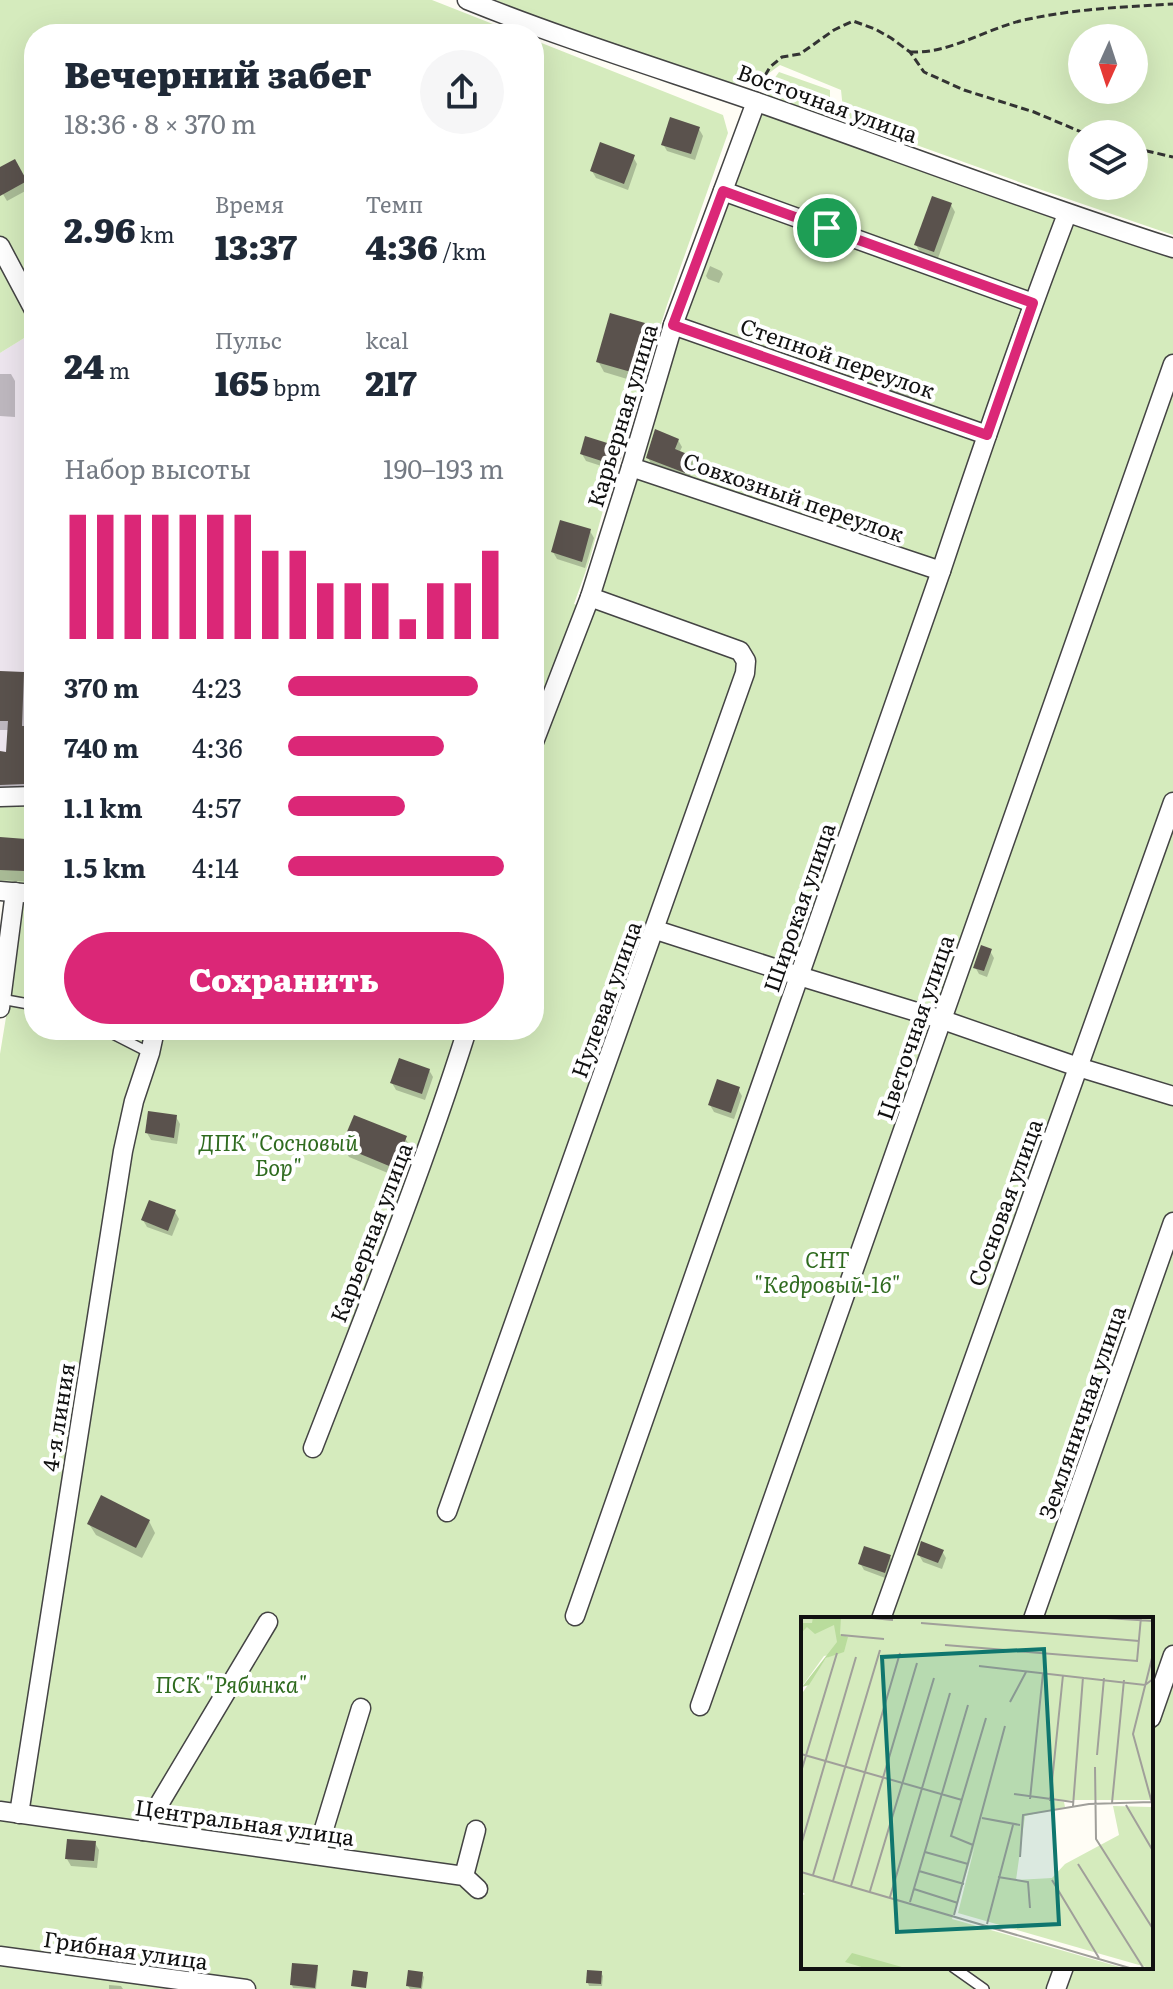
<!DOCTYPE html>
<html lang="ru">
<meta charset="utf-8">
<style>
:root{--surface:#fff;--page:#f6f6f7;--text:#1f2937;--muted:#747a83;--accent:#db2777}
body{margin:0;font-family:Literata,serif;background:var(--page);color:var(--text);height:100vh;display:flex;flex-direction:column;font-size:30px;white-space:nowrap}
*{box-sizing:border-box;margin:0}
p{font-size:26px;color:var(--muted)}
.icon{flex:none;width:44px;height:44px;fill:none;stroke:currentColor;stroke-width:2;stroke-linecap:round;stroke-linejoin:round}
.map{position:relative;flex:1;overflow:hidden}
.side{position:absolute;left:24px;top:24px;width:520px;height:1016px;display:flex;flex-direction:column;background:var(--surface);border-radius:32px;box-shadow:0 8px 32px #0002}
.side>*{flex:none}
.needle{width:52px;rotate:183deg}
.tools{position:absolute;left:1068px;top:24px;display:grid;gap:16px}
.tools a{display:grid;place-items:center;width:80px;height:80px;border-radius:50%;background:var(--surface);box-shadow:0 8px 32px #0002;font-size:40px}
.pin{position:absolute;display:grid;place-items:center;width:68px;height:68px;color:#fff;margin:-34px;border:4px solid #fff;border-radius:50%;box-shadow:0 2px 8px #0007}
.round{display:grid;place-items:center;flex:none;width:84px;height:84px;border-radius:42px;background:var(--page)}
.head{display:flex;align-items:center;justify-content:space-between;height:136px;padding:0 40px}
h1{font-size:36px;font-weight:800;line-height:60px}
.metrics{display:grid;grid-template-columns:repeat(3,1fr);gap:12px;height:136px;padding:8px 40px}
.metrics div{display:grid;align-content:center}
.metrics b{font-size:34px;font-weight:800}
.metrics small{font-size:22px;font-weight:400}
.metrics p{font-size:22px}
.chart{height:224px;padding:16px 40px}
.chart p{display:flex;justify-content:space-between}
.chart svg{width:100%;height:144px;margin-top:8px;stroke:var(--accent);stroke-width:6}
.button{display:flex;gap:16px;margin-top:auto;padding:16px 40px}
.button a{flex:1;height:92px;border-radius:48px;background:var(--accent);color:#fff;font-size:32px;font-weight:800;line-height:92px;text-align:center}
ul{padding:0 40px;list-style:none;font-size:26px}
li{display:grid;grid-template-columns:128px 96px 1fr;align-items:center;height:60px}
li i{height:20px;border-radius:10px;background:var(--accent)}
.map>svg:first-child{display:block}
.industrial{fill:#eee6ef}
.green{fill:#d5ebbd;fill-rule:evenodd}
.shadow{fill:#0003}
.building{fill:#5a524d}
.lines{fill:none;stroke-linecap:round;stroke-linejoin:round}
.service-casing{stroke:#444;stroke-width:12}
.minor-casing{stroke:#444;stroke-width:21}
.path{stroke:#333;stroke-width:3;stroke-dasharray:8 4;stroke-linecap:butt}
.service{stroke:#fff;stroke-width:9}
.minor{stroke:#fff;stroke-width:18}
.route-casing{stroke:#fff;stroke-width:16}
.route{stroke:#db2777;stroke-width:10}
.labels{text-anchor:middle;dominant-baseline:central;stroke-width:8;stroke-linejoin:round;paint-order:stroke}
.street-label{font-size:22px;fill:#111;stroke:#fff}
.park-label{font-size:22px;font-style:italic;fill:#2f6b1f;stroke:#fff}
.inset-road{fill:none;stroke:#a09f9a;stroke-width:2}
.view{fill:#0f766e;fill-opacity:0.15;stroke:#0f766e;stroke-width:4}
.inset-edge{fill:none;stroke:#111;stroke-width:4}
</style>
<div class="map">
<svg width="1173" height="1989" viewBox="0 0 1173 1989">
<rect width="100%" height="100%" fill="#fffdf5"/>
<polygon class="industrial" points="34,332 34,788 0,788 0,353"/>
<g class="green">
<polygon points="0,0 432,0 518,34 34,34 34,332 0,353"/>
<path d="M496,0H1173V235L1033,187L844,119L841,90L780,65L761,79L732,84L544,22ZM1082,38H1134V90H1082ZM1082,134H1134V186H1082Z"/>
<path d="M534,40L723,115L728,133L667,305L605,503L589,562L574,604L595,610L670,352L762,96L779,72L830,90V117L1173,242V1989H0V1054L10,993L22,888L0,885V807L34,804V1030H534ZM803,1619H1151V1967H803Z"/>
</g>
<g class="shadow">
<polygon points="699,129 703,136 695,160 667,151 663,144"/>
<polygon points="633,157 637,164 628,190 596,178 592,171"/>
<polygon points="14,162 29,189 7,201 0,189 0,169"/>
<polygon points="951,205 955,212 938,258 920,252 916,245"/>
<polygon points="710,266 721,271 723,274 719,283 708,279 706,276"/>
<polygon points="644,325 650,336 637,382 604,372 598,361"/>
<polygon points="0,374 11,374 15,381 15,417 0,416"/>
<polygon points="913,383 917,390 914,400 889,393 885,386"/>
<polygon points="678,440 682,447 679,453 691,458 695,465 689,479 652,465 648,458"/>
<polygon points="618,449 622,456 617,471 586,461 582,454"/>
<polygon points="590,531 594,538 585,568 557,559 553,552"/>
<polygon points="0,673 23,673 29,683 27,732 30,738 28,793 0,788 0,753 8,754 9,730 0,730"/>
<polygon points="0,839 25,841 32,852 30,882 0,880"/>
<polygon points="990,951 994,958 987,977 979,974 975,967"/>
<polygon points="429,1070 433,1077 425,1100 396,1090 392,1083"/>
<polygon points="738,1089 742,1096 734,1119 714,1112 710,1105"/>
<polygon points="176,1117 180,1124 177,1144 151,1140 147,1133"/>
<polygon points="405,1138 412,1149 400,1178 349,1157 343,1146"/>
<polygon points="175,1212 179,1219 172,1236 147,1227 143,1220"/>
<polygon points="149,1521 155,1533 142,1558 96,1535 89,1524"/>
<polygon points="942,1551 946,1558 942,1569 923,1562 919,1555"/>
<polygon points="890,1557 894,1564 888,1579 864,1570 860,1563"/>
<polygon points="95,1843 99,1850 97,1868 71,1866 67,1859"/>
<polygon points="317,1967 318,1970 316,1989 293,1988 292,1985"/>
<polygon points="601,1973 603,1976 602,1986 589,1986 588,1983"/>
<polygon points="422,1974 424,1977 422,1989 410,1989 408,1986"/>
<polygon points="109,1985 121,1986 123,1989 109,1989"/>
</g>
<g class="building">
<polygon points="670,117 700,127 691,154 661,145"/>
<polygon points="600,142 635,155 624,184 590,171"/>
<polygon points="15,159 27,181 0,196 0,167"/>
<polygon points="932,196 952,203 934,252 914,245"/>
<polygon points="610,313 645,323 631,372 596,362"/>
<polygon points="887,373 914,381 910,394 883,386"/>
<polygon points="655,429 679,439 675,449 692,456 685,473 646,458"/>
<polygon points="585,436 620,447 614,465 580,454"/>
<polygon points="560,520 591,529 582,562 551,552"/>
<polygon points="0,671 24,672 22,726 26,726 24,784 0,785 0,751 6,752 8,721 0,721"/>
<polygon points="0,837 26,839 24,871 0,870"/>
<polygon points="981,945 992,949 984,971 973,968"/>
<polygon points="399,1058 430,1069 422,1094 390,1083"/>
<polygon points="717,1079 740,1087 731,1113 708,1105"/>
<polygon points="148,1111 177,1115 174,1138 145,1133"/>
<polygon points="354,1115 407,1136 394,1168 341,1146"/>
<polygon points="149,1200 176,1210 168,1231 141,1220"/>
<polygon points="101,1495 150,1520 136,1548 87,1524"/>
<polygon points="921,1541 944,1550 938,1563 917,1555"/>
<polygon points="864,1546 891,1555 885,1573 858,1564"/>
<polygon points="67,1839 96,1841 94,1861 65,1859"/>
<polygon points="292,1963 318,1965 315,1988 290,1985"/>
<polygon points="353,1970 368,1972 366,1988 351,1986"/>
<polygon points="408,1970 423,1972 421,1988 406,1986"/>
<polygon points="587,1970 602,1971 601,1984 586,1983"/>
</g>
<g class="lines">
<g class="service-casing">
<g id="service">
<polyline points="1,999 34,1005"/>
<polyline points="105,1030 150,1053"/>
<polyline points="953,1967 984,1989"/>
</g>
</g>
<g class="minor-casing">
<g id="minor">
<path d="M467,0C561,38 658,68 754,101C894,150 1032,203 1173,248"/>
<polyline points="723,191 1033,303"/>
<polyline points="0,246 34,310"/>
<polyline points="673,325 987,435"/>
<polyline points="631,467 941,571"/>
<polyline points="534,742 590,597 631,467 673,325 756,102"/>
<polyline points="0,797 34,796"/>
<polyline points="0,891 34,894"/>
<polyline points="656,930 799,976 943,1020 1078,1067 1173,1096"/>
<polyline points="0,1008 15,892"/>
<path d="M313,1448C367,1309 422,1172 467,1030"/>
<polyline points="447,1512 745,673 746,661 740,651 590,597"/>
<path d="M575,1616L941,571C981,451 1022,332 1067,214"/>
<polyline points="881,1619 1173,802"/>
<polyline points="1033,1619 1173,1222"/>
<polyline points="700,1706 1173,364"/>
<polyline points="1151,1718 1173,1655"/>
<polyline points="0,1811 464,1876 478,1889"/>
<polyline points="19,1814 123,1151 134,1101 150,1053 155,1030"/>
<polyline points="143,1831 268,1622"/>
<polyline points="316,1855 361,1708"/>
<polyline points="464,1876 476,1830"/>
<polyline points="0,1956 246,1989"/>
<polyline points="1056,1989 1064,1967"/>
</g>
</g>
<g class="path">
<path d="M910,52C950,54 985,29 1024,20C1074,9 1121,7 1173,4"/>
<polyline points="759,86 770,67 782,57 800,54 834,30 853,21 875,29 891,38 910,52 924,72 964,90 1034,112 1086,134"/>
<polyline points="1134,148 1173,157"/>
</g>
<use href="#service" class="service"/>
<use href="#minor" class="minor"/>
</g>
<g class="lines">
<g class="route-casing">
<polygon id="route" points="723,191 1033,303 987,435 673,325"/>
</g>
<use href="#route" class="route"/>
</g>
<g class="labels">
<g class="street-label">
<text transform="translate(828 102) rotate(20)">Восточная улица</text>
<text transform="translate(838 357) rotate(19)">Степной переулок</text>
<text transform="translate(621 415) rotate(-73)">Карьерная улица</text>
<text transform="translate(794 496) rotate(19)">Совхозный переулок</text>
<text transform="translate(798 907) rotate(-71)">Широкая улица</text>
<text transform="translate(605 999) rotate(-70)">Нулевая улица</text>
<text transform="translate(914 1027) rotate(-71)">Цветочная улица</text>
<text transform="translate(1004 1202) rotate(-70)">Сосновая улица</text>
<text transform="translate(370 1232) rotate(-69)">Карьерная улица</text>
<text transform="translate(1081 1412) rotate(-71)">Земляничная улица</text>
<text transform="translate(57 1417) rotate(-81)">4-я линия</text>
<text transform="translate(245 1821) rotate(8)">Центральная улица</text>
<text transform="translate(126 1949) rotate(8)">Грибная улица</text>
</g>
<g class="park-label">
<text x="278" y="1141">ДПК "Сосновый<tspan x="278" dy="25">Бор"</tspan></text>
<text x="827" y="1258">СНТ<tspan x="827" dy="25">"Кедровый-16"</tspan></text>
<text x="231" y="1683">ПСК "Рябинка"</text>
</g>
</g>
<g transform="translate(801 1617)">
<rect width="352" height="352" fill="#fffdf5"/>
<path d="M0,0H352V183H251L263,185L264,190L224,199L215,263L251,261L264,247L318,218L312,189L350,190L352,352L157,296L174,228L151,302L326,352H0V279L4,277L0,274V78L25,41L33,37L23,39L0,71Z" fill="#d5ebbd"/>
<path d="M12,0H40L39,17L47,20L43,35L25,41L8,68L1,70L36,25L33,8L14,17L6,10L0,16V6H11ZM51,336L108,352H67L44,345Z" fill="#b9dc9c"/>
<path class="inset-road" d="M60,0L92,3M290,0L352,4M120,6L338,24M40,18L83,22M144,28L336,44L340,0M178,49L344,68L352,62M209,85L225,55M0,137L161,183M296,138L303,61M294,150L295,222L352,312M0,155L36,36M213,177L272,185M229,182L242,56M249,184L262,58M311,186L323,63M351,186L332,117L352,37M325,188L352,234M272,189L282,60M181,201L219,208M0,228L55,40M172,228L150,219L185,101M124,235L167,247M219,240L222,198L288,187L350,185M277,247L343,352M118,254L163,267M0,255L332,352M12,258L79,33M197,260L227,265L229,291M251,263L298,341M32,264L99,36M50,269L116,46M113,272L157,286M69,274L133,61M89,280L149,76M109,285L167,88M153,298L204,109M186,307L212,208"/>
<path class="view" d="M243,32L258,307L96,315L81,40Z"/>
<rect width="352" height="352" class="inset-edge"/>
</g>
</svg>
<div class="tools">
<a><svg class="needle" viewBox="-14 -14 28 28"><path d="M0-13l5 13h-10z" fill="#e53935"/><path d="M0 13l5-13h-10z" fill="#747a83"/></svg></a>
<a><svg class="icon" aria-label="layers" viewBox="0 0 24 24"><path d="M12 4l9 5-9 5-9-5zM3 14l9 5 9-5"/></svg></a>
</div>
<div class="pin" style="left:827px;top:228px;background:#1e9e55"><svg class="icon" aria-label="arrive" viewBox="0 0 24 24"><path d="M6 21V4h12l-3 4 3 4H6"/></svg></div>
<section class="side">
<div class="head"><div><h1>Вечерний забег</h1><p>18:36 · 8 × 370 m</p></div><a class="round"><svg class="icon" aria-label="share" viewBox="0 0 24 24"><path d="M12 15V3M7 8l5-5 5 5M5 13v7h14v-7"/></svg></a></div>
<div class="metrics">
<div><b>2.96<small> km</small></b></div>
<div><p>Время</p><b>13:37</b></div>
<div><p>Темп</p><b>4:36<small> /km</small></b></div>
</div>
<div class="metrics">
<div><b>24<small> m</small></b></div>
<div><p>Пульс</p><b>165<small> bpm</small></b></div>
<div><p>kcal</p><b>217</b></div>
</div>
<div class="chart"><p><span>Набор высоты</span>190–193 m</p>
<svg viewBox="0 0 160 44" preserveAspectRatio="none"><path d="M5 44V6M15 44V6M25 44V6M35 44V6M45 44V6M55 44V6M65 44V6M75 44V17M85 44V17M95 44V27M105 44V27M115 44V27M125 44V38M135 44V27M145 44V27M155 44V17"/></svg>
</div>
<ul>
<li><b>370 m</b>4:23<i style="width:88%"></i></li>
<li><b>740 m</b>4:36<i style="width:72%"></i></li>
<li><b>1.1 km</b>4:57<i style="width:54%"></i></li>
<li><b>1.5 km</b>4:14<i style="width:100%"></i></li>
</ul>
<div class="button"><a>Сохранить</a></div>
</section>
</div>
